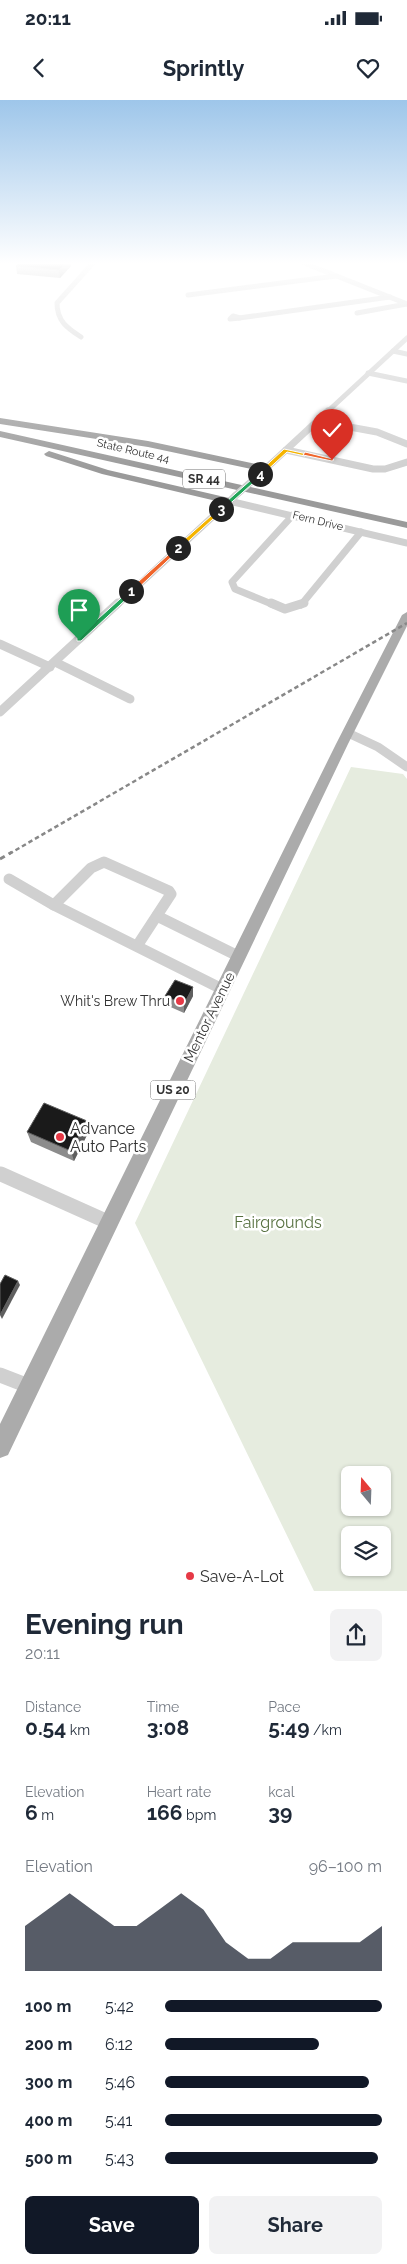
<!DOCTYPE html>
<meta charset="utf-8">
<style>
:root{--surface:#fff;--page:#f2f2f3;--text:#1f2937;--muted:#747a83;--accent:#111827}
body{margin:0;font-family:Raleway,sans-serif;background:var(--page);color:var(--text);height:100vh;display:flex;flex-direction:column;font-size:19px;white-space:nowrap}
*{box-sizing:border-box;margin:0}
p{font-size:16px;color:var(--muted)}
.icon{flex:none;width:28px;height:28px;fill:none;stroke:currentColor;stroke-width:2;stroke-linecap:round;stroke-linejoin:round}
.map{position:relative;height:1492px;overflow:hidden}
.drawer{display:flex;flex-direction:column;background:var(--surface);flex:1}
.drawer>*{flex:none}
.needle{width:32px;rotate:341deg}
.fabs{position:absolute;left:341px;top:1366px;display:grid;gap:10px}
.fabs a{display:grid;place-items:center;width:50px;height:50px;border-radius:8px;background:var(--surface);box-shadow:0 1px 4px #0004;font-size:25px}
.pin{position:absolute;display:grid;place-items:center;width:42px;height:42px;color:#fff;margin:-51px -21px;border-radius:50% 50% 50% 0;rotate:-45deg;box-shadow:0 0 5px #0007}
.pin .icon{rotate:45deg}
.km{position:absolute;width:25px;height:25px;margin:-12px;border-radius:50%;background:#222;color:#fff;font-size:14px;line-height:25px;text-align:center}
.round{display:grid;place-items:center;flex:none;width:52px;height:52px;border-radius:8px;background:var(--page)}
.head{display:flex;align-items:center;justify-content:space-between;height:85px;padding:0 25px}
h1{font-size:28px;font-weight:700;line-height:38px}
.stats{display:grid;grid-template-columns:repeat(3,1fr);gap:8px;height:85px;padding:5px 25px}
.stats div{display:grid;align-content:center}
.stats b{font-size:21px;font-weight:700}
.stats small{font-size:14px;font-weight:400}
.stats p{font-size:14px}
.chart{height:140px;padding:10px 25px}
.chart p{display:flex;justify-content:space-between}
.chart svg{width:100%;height:90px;margin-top:5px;fill:var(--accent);opacity:.7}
.button{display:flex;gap:10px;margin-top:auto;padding:10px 25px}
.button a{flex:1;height:58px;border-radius:8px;background:var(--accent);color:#fff;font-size:20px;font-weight:700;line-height:58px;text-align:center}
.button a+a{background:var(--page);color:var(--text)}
ul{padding:0 25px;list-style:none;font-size:16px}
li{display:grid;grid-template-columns:80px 60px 1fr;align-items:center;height:38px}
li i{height:12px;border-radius:6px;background:var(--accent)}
.status{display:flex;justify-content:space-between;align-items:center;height:35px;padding:0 25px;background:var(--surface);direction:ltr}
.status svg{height:14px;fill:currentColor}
header{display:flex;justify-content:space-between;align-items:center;height:65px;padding:0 25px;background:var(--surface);font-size:22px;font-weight:700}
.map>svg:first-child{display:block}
.green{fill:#e6ecdf;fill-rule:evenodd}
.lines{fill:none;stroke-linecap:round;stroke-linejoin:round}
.minor-far4{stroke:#d0d0d0;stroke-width:5}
.minor-far3{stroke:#d0d0d0;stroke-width:7}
.minor-far2{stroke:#d0d0d0;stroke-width:9}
.minor-far1{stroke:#d0d0d0;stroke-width:11}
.minor{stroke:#d0d0d0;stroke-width:15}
.major{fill:#ababab;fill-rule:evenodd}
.highway{fill:#9a9a9a;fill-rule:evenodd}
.rail-far1{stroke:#888;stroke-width:2.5;stroke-dasharray:4.5 3;stroke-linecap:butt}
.rail{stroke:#888;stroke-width:3;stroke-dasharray:5.5 4.5;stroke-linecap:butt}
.minor-bridge{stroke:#d0d0d0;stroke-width:7}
.wall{fill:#8c8c8c}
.shaded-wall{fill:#5f5f5f}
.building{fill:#1a1a1a;stroke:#5f5f5f}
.split-1{fill:#22a559;stroke:#fff}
.split-2{fill:#f0652b;stroke:#fff}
.split-3{fill:#f5b400;stroke:#fff}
.split-4{fill:#22a559;stroke:#fff}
.split-5{fill:#f5b400;stroke:#fff}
.split-6{fill:#f0652b;stroke:#fff}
.poi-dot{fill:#e63946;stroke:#fff;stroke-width:2}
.labels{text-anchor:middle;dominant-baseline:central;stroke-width:5;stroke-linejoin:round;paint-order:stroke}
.far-street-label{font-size:11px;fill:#333;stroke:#fff}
.shield{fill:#fff;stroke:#707070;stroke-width:1}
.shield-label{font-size:12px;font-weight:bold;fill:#333}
.poi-label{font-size:14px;fill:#333;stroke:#fff;text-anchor:end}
.street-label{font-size:14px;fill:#333;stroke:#fff}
.near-poi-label{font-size:16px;fill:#333;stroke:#fff;text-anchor:start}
.near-park-label{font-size:16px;fill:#56703f;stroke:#fff}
</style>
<div class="status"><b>20:11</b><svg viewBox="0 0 49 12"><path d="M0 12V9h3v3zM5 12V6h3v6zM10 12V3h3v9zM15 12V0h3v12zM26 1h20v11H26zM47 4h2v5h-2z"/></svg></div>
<header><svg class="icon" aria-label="back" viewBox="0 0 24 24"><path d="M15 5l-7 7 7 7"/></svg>Sprintly<svg class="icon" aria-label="heart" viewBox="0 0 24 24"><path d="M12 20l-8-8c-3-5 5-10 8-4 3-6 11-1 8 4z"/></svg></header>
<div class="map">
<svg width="407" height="1492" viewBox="0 0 407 1492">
<rect width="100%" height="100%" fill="#fff"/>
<path class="green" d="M351,667L403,674L407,679V1491H314L135,1123ZM350,1375H382V1408H350ZM350,1435H382V1468H350Z"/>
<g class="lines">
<g class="minor-far4">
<polyline points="304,163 407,204"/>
<polyline points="188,195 336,176"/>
<polyline points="357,213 407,204"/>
<polygon points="233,216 240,218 230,219"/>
<polyline points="239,218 390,197"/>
<path d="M81,237C67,228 57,221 57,203L93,163"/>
<polyline points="393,251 407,254"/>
<polyline points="368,273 407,281"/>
<polyline points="327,312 407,238"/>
</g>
<g class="minor-far3">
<polyline points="317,321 377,332 407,344"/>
<polyline points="286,350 373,369 385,369 407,362"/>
<polyline points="260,374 328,311"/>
<polyline points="229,401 407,443"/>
<polyline points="117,505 235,396"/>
<polyline points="274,505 235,489 232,482 293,415"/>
<polyline points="301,505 361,432"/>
</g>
<g class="minor-far2">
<polyline points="271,503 285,509 304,503"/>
<polyline points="0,544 50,567"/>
<polyline points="55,562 130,599"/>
<polyline points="0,612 118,503"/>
<polyline points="348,633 378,647 407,667"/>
</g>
<g class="minor-far1">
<polyline points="9,779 52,804 222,889"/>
<polyline points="54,805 91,768 104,762 169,791 171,794 137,846"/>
<polyline points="157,816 238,856"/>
<polyline points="0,1074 4,1076"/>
</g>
<g class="minor">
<polyline points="1,1074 108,1122"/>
<polyline points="0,1275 31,1287"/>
</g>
<polygon class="major" points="407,512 407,526 348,644 8,1355 0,1358 0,1324 336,644 402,515"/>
<g class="highway">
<polygon points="0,318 148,341 266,366 271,369 266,372 148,347 0,324"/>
<polygon points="0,331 407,422 407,428 0,337"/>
<polygon points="49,351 108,370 229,398 234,401 229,404 102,374 46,356 44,354"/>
</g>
<polyline class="rail-far1" points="9,754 407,523"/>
<polyline class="rail" points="0,759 12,752"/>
<polyline class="minor-bridge" points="235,396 260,374"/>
</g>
<g class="wall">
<polygon points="20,163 71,163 71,166 60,178 17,174 16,166"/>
<polygon points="193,887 193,896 184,913 166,905 165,896"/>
<polygon points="87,1021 89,1031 74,1061 31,1042 27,1032"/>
</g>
<g class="shaded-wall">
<polygon points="66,163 71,163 71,166 60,178 59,170"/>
<polygon points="193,887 193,896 184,913 184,904"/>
<polygon points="87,1021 89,1031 74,1061 71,1051"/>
<polygon points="18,1181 20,1185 2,1219 0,1215"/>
</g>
<g class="building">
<polygon points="20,163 66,163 59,170 16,166"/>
<polygon points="175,880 193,887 184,904 165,896"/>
<polygon points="44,1003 87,1021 71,1051 27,1032"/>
<polygon points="5,1175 18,1181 0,1215 0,1184"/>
</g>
<linearGradient id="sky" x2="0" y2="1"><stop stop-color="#9ec6ea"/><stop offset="0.44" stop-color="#fff"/><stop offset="1" stop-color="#fff" stop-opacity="0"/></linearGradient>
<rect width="407" height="371" fill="url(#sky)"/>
<polygon class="split-1" points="131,489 133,493 81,541 77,541 77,538"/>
<polygon class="split-2" points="178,446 180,449 133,493 129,493 129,490"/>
<polygon class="split-3" points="221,407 223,410 180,449 176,449 176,447"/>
<polygon class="split-4" points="260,372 262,375 223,410 219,410 219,408"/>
<polygon class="split-5" points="284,349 307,354 305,356 287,352 262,375 258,375 258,373"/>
<polygon class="split-6" points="305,352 333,359 334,360 332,361 303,355"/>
<g class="poi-dot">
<circle cx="180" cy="901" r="5"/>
<circle cx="60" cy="1037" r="5"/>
<circle cx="190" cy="1476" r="5"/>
</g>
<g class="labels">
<g class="far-street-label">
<text transform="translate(133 351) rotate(13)">State Route 44</text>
<text transform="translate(318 421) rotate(14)">Fern Drive</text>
</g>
<g class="shield">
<rect x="183" y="369.5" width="42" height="19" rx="4"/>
<rect x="150.5" y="980.5" width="45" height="19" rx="4"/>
</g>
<g class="shield-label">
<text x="204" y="379">SR 44</text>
<text x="173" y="990">US 20</text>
</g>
<g class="poi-label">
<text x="170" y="901">Whit's Brew Thru</text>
</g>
<g class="street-label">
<text transform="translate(209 917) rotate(-64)">Mentor Avenue</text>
</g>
<g class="near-poi-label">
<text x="70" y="1028">Advance<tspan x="70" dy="18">Auto Parts</tspan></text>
<text x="200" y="1476">Save-A-Lot</text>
</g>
<g class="near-park-label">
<text x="278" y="1122">Fairgrounds</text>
</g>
</g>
</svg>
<div class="fabs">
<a><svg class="needle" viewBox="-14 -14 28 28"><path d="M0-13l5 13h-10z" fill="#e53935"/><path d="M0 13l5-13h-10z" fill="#747a83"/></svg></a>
<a><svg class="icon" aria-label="layers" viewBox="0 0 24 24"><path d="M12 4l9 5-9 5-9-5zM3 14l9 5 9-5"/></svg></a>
</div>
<div class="pin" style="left:79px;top:540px;background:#1e9e55"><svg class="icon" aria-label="arrive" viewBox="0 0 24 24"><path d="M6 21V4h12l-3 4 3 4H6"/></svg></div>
<div class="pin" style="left:332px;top:360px;background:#d93025"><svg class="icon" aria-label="check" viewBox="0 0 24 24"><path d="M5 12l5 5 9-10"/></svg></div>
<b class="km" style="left:131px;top:491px">1</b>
<b class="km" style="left:178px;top:448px">2</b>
<b class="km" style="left:221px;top:409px">3</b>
<b class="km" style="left:260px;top:374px">4</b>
</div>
<section class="drawer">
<div class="head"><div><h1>Evening run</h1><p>20:11</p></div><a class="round"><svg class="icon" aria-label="share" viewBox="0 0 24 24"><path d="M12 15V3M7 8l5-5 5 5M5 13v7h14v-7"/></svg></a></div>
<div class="stats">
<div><p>Distance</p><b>0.54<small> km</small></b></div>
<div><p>Time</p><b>3:08</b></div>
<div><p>Pace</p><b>5:49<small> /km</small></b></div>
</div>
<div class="stats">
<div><p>Elevation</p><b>6<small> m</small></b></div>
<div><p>Heart rate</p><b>166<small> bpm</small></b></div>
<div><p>kcal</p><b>39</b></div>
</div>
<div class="chart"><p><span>Elevation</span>96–100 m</p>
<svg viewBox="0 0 160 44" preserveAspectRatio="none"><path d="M0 44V22L10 14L20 6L30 14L40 22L50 22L60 14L70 6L80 14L90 30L100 38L110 38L120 30L130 30L140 30L150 30L160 22V44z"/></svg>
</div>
<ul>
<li><b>100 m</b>5:42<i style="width:100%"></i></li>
<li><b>200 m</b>6:12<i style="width:71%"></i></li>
<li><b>300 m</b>5:46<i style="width:94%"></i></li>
<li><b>400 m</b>5:41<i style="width:100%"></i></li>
<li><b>500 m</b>5:43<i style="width:98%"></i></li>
</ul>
<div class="button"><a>Save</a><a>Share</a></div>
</section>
